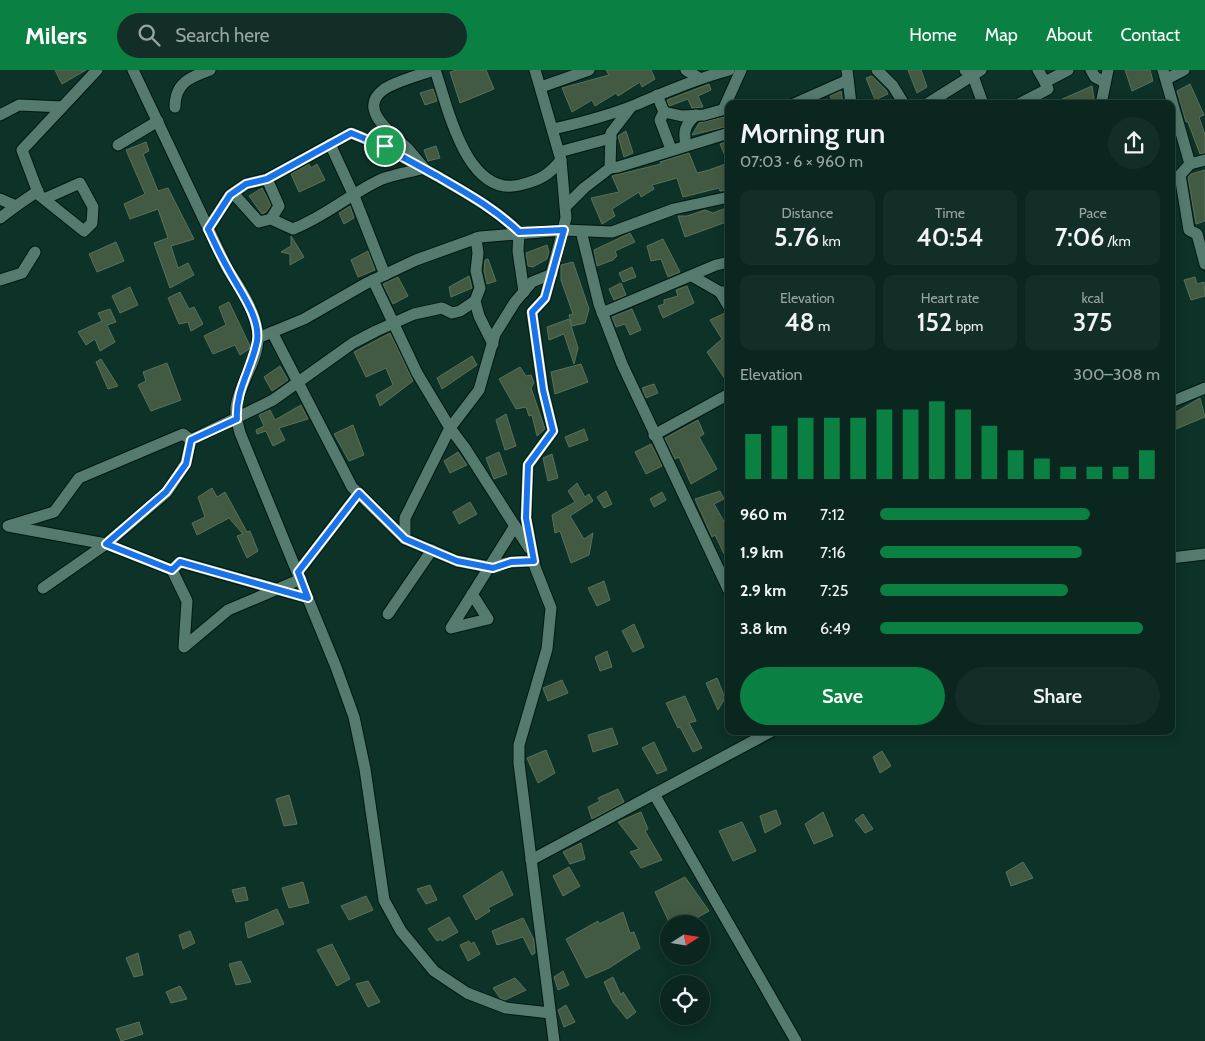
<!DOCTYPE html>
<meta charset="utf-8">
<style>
:root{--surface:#0a261e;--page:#132e27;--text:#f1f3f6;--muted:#99a5a4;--line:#2a433c;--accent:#0b8043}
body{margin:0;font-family:Cabin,sans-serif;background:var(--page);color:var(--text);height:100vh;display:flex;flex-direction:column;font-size:19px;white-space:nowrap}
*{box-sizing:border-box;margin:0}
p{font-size:16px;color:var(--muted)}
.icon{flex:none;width:28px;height:28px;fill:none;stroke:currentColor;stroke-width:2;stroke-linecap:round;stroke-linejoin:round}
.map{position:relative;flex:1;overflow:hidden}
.side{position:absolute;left:725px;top:30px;width:450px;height:635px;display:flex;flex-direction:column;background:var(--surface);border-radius:10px;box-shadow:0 2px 12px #0003,0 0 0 1px var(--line)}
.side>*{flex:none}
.needle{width:32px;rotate:78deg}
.controls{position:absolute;left:660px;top:845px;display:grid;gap:10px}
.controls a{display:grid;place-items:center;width:50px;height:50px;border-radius:50%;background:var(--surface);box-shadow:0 2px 12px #0003,0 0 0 1px var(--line);font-size:25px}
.pin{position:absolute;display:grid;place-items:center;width:42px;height:42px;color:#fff;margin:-21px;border:2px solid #fff;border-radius:50%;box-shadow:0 1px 5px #0007}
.round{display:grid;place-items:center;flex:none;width:52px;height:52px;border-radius:26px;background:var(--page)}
.headline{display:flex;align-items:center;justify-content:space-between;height:85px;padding:0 15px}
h1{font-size:28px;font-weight:600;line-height:38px}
.metrics{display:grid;grid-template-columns:repeat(3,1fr);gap:8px;height:85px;padding:5px 15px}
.metrics div{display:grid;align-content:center;border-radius:10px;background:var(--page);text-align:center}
.metrics b{font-size:25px;font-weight:600}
.metrics small{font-size:14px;font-weight:400}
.metrics p{font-size:14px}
.chart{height:140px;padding:10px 15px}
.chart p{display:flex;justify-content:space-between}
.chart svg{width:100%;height:90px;margin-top:5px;stroke:var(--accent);stroke-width:6}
.button{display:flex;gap:10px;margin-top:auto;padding:10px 15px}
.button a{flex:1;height:58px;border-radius:30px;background:var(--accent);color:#fff;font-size:20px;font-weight:600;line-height:58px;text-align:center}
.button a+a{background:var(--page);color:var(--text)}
ul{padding:0 15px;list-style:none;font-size:16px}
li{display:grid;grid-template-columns:80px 60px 1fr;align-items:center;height:38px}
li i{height:12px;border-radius:6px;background:var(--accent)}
header{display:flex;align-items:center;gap:30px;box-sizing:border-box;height:70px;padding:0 25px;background:var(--accent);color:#fff}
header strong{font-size:24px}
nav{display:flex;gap:28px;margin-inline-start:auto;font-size:18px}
.search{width:350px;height:45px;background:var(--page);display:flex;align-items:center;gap:12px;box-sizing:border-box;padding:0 18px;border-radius:28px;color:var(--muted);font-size:19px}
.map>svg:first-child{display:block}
.building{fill:#425a42;stroke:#597159}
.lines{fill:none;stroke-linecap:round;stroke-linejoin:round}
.street-casing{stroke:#001811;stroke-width:13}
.street{stroke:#557a6e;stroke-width:11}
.route-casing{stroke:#fff;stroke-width:10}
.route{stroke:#1a73e8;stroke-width:6}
</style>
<header>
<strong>Milers</strong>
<div class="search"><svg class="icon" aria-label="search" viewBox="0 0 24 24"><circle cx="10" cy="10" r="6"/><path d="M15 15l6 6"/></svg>Search here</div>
<nav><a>Home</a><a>Map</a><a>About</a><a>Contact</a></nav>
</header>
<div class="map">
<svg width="1205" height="971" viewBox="0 0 1205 971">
<rect width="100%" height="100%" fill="#0d3228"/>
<g class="building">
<polygon points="55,0 86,0 62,14"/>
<polygon points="456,0 486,0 494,19 460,33 450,2"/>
<polygon points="606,0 651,0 655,9 642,17 640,12 618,26 616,23 595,36 592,30 572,42 562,18 609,5"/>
<polygon points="908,0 921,0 927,17 917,23"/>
<polygon points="1125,0 1150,0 1153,11 1132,21"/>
<polygon points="872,6 886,20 888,24 875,30 866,8"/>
<polygon points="709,14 711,20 698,26 703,37 692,38 688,29 669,36 667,30"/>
<polygon points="1190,14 1204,45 1199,47 1205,65 1205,83 1200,84 1188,52 1186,52 1177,21"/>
<polygon points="1092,16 1094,29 1084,34 1051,34"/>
<polygon points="433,19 437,31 425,35 420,23"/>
<polygon points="841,21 843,34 834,34 830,26"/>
<polygon points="729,46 729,56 692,65 699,53"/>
<polygon points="626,61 633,83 624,87 618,66"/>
<polygon points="729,71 729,120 720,121 719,118 683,127 677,108 652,115 654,119 641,127 639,122 612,139 615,146 602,154 591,128 619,122 612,106 661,94 660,92 689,83 697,103 709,100 728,93 720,74"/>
<polygon points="146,72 149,81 143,84 158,121 168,118 194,169 171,176 178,198 188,193 194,205 170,218 154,173 168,168 158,139 130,149 124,134 145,124 126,80"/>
<polygon points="436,76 440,88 428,91 424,80"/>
<polygon points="309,94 311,98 317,94 325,110 299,122 291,104"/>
<polygon points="1205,100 1205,151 1196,154 1188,107 1191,104"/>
<polygon points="262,118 271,135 266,142 262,144 249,126"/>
<polygon points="350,136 354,148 344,154 339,143"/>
<polygon points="729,137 729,151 685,167 678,146 687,146 705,140 713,143"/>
<polygon points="630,163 635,172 615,181 617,186 613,190 597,196 594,180"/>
<polygon points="291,166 304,187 290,195 290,184 281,182 291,176"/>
<polygon points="663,169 680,202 668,207 661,189 651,191 647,176"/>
<polygon points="116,172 124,191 97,202 89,184"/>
<polygon points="547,175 549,182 547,189 533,197 528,196 526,183"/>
<polygon points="368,181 375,200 358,207 351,190"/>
<polygon points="488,189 496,211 487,214 484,201 485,190"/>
<polygon points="573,192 589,239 585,253 572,256 569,245 573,244 561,210 561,195"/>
<polygon points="632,197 636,207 623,212 619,203"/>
<polygon points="469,206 472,218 451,227 449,217"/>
<polygon points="398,207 408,226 393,234 383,214"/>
<polygon points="1195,207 1197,214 1204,212 1205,226 1191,230 1184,210"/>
<polygon points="621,213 626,225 614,230 609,219"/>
<polygon points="687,216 694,233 663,248 658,236 664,234 664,230 678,226 676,220"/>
<polygon points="130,217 138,235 120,243 112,226"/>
<polygon points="180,222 189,239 194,237 203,254 191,261 188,252 179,254 168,228"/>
<polygon points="229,232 250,276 249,279 240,285 235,275 213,284 204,266 226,255 219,237"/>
<polygon points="110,239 116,252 107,255 115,272 100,281 95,269 86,275 78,262 102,251 98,243"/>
<polygon points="632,239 641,260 630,265 625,254 616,257 612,247"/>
<polygon points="725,243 729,244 729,315 707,282 722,269 710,250"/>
<polygon points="569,249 578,278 574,294 564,264 549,270 547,257"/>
<polygon points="390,263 413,311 380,336 376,325 393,315 386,298 366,307 354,282"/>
<polygon points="472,286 477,295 442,319 437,308"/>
<polygon points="101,289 118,316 108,319 96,292"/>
<polygon points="167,293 181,330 151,341 138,315 146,311 143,302"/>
<polygon points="581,294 588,312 555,324 551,302"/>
<polygon points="280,296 288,310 272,321 264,307"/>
<polygon points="520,297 526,306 531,305 534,313 531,318 545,359 537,366 532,345 529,346 526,337 516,339 499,309"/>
<polygon points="654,314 658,323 646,328 642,318"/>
<polygon points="1200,328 1205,347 1171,361 1171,345"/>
<polygon points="301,335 308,349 279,358 285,370 273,376 266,361 257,364 256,360 264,356 259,345 270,340 275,350"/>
<polygon points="506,344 516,376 505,380 496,350"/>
<polygon points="698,350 704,364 699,367 717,399 691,414 679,387 675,389 665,368"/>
<polygon points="353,355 364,385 349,391 334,364"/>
<polygon points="584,359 588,370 569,377 565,367"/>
<polygon points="651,374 662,396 646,404 635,382"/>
<polygon points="458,382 467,395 450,403 444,391"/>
<polygon points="499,382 507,404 494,409 486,388"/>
<polygon points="552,384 558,408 548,411 543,388"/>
<polygon points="577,413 585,427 589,424 593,431 570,446 584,469 593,463 589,485 571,493 560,461 555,463 552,445 575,432 568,421"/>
<polygon points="212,418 217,427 225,422 247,462 250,461 258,481 247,488 237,466 243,464 229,448 197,465 192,453 205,447 198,427"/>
<polygon points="606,421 612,434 604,438 597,427"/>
<polygon points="720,421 724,429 714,434 729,460 729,494 715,465 712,467 695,429"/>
<polygon points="662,422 666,430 654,437 650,429"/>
<polygon points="470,432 477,444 459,454 453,442"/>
<polygon points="604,511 610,530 597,536 588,518"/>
<polygon points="634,554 644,577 633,582 622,561"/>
<polygon points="607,581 612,597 600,601 595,587"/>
<polygon points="717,608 725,628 718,640 706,613"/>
<polygon points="562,610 568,623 548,631 543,618"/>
<polygon points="685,626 696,651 689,653 702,678 693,682 680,657 678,658 666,633"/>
<polygon points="612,658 618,674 593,682 588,665"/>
<polygon points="654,672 667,700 657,704 642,678"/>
<polygon points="546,680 555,703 538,713 527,688"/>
<polygon points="882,681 891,696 880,703 873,687"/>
<polygon points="618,719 624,732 592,749 588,737 600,731 598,728"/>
<polygon points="289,725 297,754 284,756 276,729"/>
<polygon points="776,740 781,754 765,763 760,746"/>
<polygon points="641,742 648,759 645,761 662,790 641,798 630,782 639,779 618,752"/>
<polygon points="823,742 833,766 814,774 805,754"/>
<polygon points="863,744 873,759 865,763 855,750"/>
<polygon points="742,752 756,781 733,791 719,761"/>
<polygon points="581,773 585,789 570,794 563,782"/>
<polygon points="1023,792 1033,808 1011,816 1006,802"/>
<polygon points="569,797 580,816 563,826 553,806"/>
<polygon points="502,801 513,825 488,838 490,841 476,850 463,826"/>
<polygon points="685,807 709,841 686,854 670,854 655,822"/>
<polygon points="303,812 309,833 289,838 282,818"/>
<polygon points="430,815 437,830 426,834 417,819"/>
<polygon points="245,817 248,830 236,832 232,820"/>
<polygon points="366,826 373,840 349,850 341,836"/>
<polygon points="277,839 284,854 248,868 245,853"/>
<polygon points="623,842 630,863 634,862 640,878 609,898 586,908 566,869 598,851 599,854"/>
<polygon points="449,847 458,862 442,871 441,869 437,871 428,859"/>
<polygon points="523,848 534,870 535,883 532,885 523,867 497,875 492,861"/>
<polygon points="190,861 195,873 183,879 179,865"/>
<polygon points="469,871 471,874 474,872 480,884 468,891 460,875"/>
<polygon points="332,874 350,909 337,916 317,880"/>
<polygon points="138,883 143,905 134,907 126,888"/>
<polygon points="241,891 251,912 236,915 229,894"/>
<polygon points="563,901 569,915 558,920 554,907"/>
<polygon points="613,907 621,925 623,922 636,942 627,949 613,932 604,912"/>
<polygon points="515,908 526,920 505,930 500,928 493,918"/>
<polygon points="368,911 380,932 368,937 356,914"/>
<polygon points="180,916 187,929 171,933 166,922"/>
<polygon points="566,935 575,952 564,957 558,940"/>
<polygon points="139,952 143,964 121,971 116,959"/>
</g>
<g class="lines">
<g class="street-casing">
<g id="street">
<path d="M133,0L227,198C240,218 257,242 258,268C258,292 239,313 236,337C235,346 238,355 240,363L336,597L354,647L365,699L384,830L401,861L434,901L467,923L506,938L550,943"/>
<path d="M435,0C448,37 466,128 520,115C540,110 549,105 561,90"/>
<polyline points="535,0 561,90 566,148 545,228 532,242 543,320 553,361 528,395 526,448 535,497 551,538 547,579 519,675 519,693 554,971"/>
<polyline points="686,0 699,8"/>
<polyline points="847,0 851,34"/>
<polyline points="877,0 893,16 904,34"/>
<polyline points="965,0 973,6 983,34"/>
<polyline points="1038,0 1045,12"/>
<polyline points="1091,0 1095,7 1105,12"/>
<polyline points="1163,0 1190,94"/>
<polyline points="1167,9 1184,0"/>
<polyline points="541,17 589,0"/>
<polyline points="657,25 664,42 682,46 704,45 729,38"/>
<polyline points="794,34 848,10"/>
<polyline points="927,34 981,0"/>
<polyline points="1019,34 1048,19 1045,12 1068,0"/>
<polyline points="1101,34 1108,0"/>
<path d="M175,37C175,13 190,7 210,0"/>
<polyline points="724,38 741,0"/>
<polyline points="664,42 660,50 671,79"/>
<polyline points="0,45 19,35 62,37"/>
<path d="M553,59C580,53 608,46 635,35C666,22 696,9 729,0"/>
<polyline points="330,74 354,126 385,205"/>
<polyline points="118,75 158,51"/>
<path d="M686,75C683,61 685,55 696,45"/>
<polyline points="559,82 611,68"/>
<polyline points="1205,90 1190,94 1180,105 1189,160 1197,164 1205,194"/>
<polyline points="610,98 618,97 729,63"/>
<path d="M267,109L279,136L271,149L293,159C325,147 351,123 382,109C395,104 411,102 424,98C419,92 414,86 409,80C396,66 356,41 383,20C393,12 420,5 433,0"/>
<polyline points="233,123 259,152 271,149"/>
<polyline points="0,129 16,136 38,121"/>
<polyline points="44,129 80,113 93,137 92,153 84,161 39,125 22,80 97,0"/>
<polyline points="566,136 584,118 610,98 611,63 631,37"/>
<polyline points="0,148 16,136"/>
<path d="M208,159L230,125L246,114L267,109L351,63C382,75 408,90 437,106C466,123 494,138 519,162L518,181L524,222"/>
<polyline points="581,161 599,234 622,294 729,521"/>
<polyline points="476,168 478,183 476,201 480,218 475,231 479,246 493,274"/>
<polyline points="692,206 720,222 729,222"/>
<polyline points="0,210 22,203 35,182"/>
<polyline points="373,210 417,303 450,358 465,378 529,478"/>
<polyline points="720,222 729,237"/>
<polyline points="602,243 716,195 729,192"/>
<polyline points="272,262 352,417 405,469"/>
<polyline points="258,268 304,249 365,214 416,190 480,167 564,160 612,162 674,139 729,127"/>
<polyline points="1171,332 1205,318"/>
<polyline points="654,365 729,324"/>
<polyline points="191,370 186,393 167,422 106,474 8,456 54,442 79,408 183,364 191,370 273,330 353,273 376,261 414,244 442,238 452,243 460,241 475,231"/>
<polyline points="1171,488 1205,484"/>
<polyline points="533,491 511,492 489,497 457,491 405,469 405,448 450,358 479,320 495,264 515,232 532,212 552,204"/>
<polyline points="172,500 187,531 184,577 228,540 301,509"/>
<polyline points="298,502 359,423"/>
<polyline points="43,518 106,474 172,500 180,492 308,528"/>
<polyline points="472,524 488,549 451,558 515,456"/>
<polyline points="388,544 432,480"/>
<polyline points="654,724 796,971"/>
<polyline points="531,790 772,661"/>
</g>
</g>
<use href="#street" class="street"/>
</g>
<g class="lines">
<g class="route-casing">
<path id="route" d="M351,63C382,75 408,90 437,106C466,123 494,138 519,162L564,160L545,228L532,242L543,320L553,361L528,395L526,448L534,491L511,492L493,498L457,491L405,469L359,423L298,502L308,528L180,492L172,500L106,474L166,422L186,394L191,370L237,349C235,321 252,298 257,271C261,247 237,217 227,197C220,185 214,172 208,159L230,125L246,114L267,109Z"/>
</g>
<use href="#route" class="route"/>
</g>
</svg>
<div class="controls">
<a><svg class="needle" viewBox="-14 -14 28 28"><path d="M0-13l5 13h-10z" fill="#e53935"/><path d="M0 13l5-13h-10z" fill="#99a5a4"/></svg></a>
<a><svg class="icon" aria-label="locate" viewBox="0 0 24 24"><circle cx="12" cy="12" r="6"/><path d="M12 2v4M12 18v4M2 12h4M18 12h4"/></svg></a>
</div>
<div class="pin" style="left:385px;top:76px;background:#1e9e55"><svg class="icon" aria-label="arrive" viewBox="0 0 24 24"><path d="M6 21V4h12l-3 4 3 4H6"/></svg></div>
<section class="side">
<div class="headline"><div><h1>Morning run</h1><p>07:03 · 6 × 960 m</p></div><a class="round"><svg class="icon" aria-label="share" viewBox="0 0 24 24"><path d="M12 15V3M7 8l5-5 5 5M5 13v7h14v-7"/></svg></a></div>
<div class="metrics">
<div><p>Distance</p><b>5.76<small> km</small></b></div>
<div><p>Time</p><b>40:54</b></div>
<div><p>Pace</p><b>7:06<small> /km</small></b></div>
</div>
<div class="metrics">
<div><p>Elevation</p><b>48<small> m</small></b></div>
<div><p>Heart rate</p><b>152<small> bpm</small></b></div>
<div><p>kcal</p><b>375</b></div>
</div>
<div class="chart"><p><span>Elevation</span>300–308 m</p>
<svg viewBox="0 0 160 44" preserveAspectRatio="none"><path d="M5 44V22M15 44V18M25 44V14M35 44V14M45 44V14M55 44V10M65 44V10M75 44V6M85 44V10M95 44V18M105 44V30M115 44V34M125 44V38M135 44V38M145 44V38M155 44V30"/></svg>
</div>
<ul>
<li><b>960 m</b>7:12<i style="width:75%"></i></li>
<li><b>1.9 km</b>7:16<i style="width:72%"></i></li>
<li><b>2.9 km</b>7:25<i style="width:67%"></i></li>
<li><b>3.8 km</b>6:49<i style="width:94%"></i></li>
</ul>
<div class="button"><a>Save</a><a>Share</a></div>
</section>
</div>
